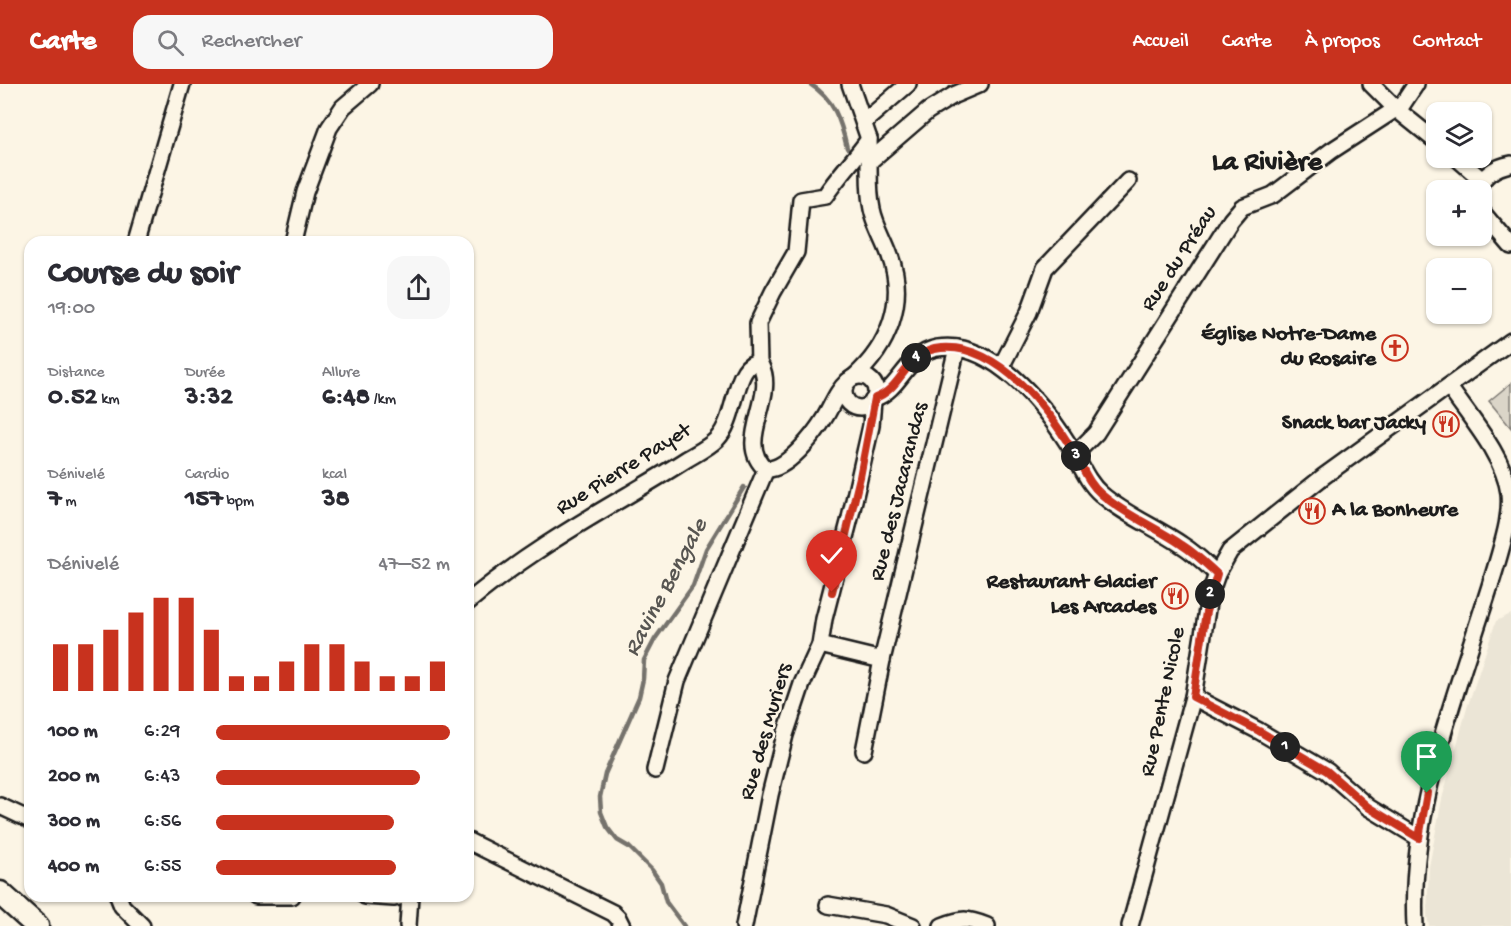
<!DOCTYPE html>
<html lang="fr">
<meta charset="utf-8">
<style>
:root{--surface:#fff;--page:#f7f7f7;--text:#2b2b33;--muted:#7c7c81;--accent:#c8321e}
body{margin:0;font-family:"Gochi Hand",sans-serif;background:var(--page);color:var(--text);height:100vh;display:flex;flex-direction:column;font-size:22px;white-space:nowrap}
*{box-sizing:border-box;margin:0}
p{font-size:20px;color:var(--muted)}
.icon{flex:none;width:33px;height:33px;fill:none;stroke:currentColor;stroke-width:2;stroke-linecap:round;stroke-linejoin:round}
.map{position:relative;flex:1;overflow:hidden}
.side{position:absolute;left:24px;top:152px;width:450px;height:666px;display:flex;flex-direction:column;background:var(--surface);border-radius:18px;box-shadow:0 2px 4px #0004}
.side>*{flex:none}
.tools{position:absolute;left:1426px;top:18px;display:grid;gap:12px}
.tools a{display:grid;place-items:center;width:66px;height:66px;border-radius:12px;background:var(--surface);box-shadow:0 2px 4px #0004;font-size:30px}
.pin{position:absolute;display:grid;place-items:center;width:51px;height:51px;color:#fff;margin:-62px -26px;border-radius:50% 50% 50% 0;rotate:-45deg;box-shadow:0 0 6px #0007}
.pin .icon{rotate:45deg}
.km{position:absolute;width:30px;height:30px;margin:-15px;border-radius:50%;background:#222;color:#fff;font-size:16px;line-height:30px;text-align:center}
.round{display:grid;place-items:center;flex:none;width:63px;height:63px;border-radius:18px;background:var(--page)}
.summary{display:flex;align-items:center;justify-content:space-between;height:102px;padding:0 24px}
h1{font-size:33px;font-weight:700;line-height:45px}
.metrics{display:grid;grid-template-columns:repeat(3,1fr);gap:9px;height:102px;padding:6px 24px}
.metrics div{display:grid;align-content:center}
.metrics b{font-size:26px;font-weight:700}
.metrics small{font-size:16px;font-weight:400}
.metrics p{font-size:16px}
.chart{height:168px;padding:12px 24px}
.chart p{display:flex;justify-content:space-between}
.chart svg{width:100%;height:108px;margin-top:6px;stroke:var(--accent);stroke-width:6}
ul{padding:0 24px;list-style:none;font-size:20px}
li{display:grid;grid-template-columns:96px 72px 1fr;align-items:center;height:45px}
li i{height:15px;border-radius:8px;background:var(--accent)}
header{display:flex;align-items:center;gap:36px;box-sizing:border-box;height:84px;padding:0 30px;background:var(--accent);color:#fff}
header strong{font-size:28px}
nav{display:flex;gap:33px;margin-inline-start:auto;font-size:21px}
.search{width:420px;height:54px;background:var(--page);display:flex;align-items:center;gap:15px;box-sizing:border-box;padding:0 21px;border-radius:18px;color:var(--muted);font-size:22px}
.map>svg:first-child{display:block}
.built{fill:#ebe5d6}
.green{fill:#dbd5c8;stroke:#7c7872;stroke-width:1.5}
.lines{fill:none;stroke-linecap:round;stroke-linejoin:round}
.stream{stroke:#75726c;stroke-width:4.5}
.minor-casing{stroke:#1c1c1c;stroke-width:20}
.secondary-casing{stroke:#1c1c1c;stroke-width:27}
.minor{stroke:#fcf5e5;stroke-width:15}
.secondary{stroke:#fcf5e5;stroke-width:22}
.route-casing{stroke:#fff;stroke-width:12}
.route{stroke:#c8321e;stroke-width:8}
.labels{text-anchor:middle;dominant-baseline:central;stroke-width:5;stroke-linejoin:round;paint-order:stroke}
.street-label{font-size:22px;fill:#1c1c1c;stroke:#fcf5e5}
.poi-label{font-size:22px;font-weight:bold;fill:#1c1c1c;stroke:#fcf5e5;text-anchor:end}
.water-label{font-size:24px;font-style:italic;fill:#575551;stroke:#fcf5e5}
.district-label{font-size:28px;font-weight:bold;fill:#1c1c1c;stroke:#fcf5e5}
</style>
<header>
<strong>Carte</strong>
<div class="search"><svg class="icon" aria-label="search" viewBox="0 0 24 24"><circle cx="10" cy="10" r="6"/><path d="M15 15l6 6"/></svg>Rechercher</div>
<nav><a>Accueil</a><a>Carte</a><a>À propos</a><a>Contact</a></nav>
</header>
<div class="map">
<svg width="1511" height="842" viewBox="0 0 1511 842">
<rect width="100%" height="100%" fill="#fcf5e5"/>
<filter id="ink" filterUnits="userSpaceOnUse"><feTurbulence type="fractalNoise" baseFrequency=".0167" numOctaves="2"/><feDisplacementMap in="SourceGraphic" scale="12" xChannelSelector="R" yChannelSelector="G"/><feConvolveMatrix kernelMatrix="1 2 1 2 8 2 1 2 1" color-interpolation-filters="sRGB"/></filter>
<g filter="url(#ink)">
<polygon class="built" points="1511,530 1511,842 1429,842 1427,832 1429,783 1442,715 1467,624 1496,537"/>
<polygon class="green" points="1511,299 1511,344 1489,317"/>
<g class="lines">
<g class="stream">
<path d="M810,0C834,15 841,37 847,64"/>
<polyline points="684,842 666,818 661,799 652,786 629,763 617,756 607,743 601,728 600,713 605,690 639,613 643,595 644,576 655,555 693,502 706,465 744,403"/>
</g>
<g class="minor-casing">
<g id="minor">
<path d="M850,0L869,55C870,78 867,103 872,125C875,141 885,157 890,172C907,217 888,263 854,293"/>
<polyline points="1371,0 1396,25 1437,58"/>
<polyline points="864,38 908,0"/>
<polyline points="1457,74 1482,96"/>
<polyline points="870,77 928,27 954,11 980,0"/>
<path d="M1477,106C1483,91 1495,83 1511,80"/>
<polyline points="1482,128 1511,162"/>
<polyline points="136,158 182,0"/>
<polyline points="293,158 305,108 329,44 343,23 370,0"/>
<path d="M759,280L758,239L773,208L796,168L801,116L825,112C838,92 855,75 869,55"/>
<polyline points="1001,283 1029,228 1045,184 1128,97"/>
<circle cx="860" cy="308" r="16"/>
<path d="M875,314C901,305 906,270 937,264C992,255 1043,320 1069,361C1080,378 1086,397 1101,410C1125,431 1156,443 1182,461C1195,469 1206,480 1217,490"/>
<polyline points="1075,370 1096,349 1231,136 1242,123 1273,111 1331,67 1402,21 1416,0"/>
<path d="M468,518C517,477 573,443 628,411C648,399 667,388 687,375C697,369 709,363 717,355C736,336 734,286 754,279L761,282C777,314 734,359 766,385C786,387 815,350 825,333C833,320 836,308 848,297"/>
<polyline points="820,561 882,576"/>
<polyline points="1193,613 1259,647 1327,687 1368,723 1419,754"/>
<polyline points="864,667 882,576 957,264"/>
<polyline points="655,686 677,597 766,385"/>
<polyline points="0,722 30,736"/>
<polyline points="468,757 613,829 618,834 622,842"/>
<polyline points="118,812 122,822 142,842"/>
<polyline points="256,812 292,812"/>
<polyline points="365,812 394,814 403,812"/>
<polyline points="828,821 886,831 913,842"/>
<polyline points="408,842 410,812"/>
<polyline points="744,842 770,711 785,651 802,600 820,561 824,535 850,434 871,342 873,316"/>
<path d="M942,842C962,834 967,834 987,842"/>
<polyline points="1130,842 1193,613 1209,513 1217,490 1230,467 1324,392 1511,257"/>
<path d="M1415,842C1410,748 1440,656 1469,567C1479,535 1490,504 1499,472C1505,451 1511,431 1509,409C1504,372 1470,334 1449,303"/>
</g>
</g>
<g class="secondary-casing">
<polyline id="secondary" points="0,809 37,842"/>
</g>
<use href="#minor" class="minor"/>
<use href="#secondary" class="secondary"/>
</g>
</g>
<g class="lines" filter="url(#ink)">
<g class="route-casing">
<path id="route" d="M832,508L860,393L875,314C903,305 905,267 941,264C998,259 1049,326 1074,369C1083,383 1088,399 1101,410C1125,431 1156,443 1182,461C1195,469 1206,480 1217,490L1206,528L1193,613L1259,647L1327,687L1368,723L1419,754L1427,709"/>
</g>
<use href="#route" class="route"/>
</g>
<defs>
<g id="church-ring" transform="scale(1.35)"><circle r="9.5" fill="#fcf5e5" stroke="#c8321e" stroke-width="1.5"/><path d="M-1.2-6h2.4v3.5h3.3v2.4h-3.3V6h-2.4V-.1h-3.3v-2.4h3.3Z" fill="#c8321e"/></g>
<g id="restaurant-ring" transform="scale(1.35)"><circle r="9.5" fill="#fcf5e5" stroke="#c8321e" stroke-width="1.5"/><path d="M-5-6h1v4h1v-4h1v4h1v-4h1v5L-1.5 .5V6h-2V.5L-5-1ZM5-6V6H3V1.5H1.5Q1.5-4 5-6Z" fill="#c8321e"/></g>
</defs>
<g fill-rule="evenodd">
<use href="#church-ring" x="1395" y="264"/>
<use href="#restaurant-ring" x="1446" y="340"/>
<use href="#restaurant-ring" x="1312" y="427"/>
<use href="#restaurant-ring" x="1175" y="512"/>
</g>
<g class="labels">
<g class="street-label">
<text transform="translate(1180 175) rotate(-57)">Rue du Préau</text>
<text transform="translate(624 386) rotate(-32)">Rue Pierre Payet</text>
<text transform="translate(900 408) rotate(-76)">Rue des Jacarandas</text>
<text transform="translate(1164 618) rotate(-78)">Rue Pente Nicole</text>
<text transform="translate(767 648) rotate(-74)">Rue des Muriers</text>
</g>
<g class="poi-label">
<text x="1376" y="251">Église Notre-Dame<tspan x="1376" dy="25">du Rosaire</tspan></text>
<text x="1426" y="340">Snack bar Jacky</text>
<text x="1332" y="427" text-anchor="start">A la Bonheure</text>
<text x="1156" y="499">Restaurant Glacier<tspan x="1156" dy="25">Les Arcades</tspan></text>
</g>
<g class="water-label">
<text transform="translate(667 504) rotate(-62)">Ravine Bengale</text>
</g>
<g class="district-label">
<text x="1267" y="79">La Rivière</text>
</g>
</g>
</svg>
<div class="tools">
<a><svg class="icon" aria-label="layers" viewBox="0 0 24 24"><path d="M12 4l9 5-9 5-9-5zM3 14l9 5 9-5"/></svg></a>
<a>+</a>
<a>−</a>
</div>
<div class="pin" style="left:1427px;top:709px;background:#1e9e55"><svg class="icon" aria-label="arrive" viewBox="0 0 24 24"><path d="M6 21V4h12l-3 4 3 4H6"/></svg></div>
<div class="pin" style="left:832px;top:508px;background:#d93025"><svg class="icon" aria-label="check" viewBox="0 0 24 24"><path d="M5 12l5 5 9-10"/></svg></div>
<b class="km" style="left:1285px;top:663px">1</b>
<b class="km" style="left:1210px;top:510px">2</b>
<b class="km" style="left:1076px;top:372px">3</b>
<b class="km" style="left:916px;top:274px">4</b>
<section class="side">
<div class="summary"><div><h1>Course du soir</h1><p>19:00</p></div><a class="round"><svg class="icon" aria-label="share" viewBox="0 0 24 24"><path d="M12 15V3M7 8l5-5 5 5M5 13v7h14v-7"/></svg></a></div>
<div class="metrics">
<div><p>Distance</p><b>0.52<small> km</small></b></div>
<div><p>Durée</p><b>3:32</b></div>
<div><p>Allure</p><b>6:48<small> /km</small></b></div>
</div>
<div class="metrics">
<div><p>Dénivelé</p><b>7<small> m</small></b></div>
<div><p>Cardio</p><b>157<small> bpm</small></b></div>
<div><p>kcal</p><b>38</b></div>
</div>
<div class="chart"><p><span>Dénivelé</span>47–52 m</p>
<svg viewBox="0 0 160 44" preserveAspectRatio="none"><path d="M5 44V25M15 44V25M25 44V19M35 44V12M45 44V6M55 44V6M65 44V19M75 44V38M85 44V38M95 44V32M105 44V25M115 44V25M125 44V32M135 44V38M145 44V38M155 44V32"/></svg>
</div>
<ul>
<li><b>100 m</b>6:29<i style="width:100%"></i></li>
<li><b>200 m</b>6:43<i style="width:87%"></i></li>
<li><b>300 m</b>6:56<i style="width:76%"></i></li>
<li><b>400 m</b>6:55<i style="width:77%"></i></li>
</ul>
</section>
</div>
